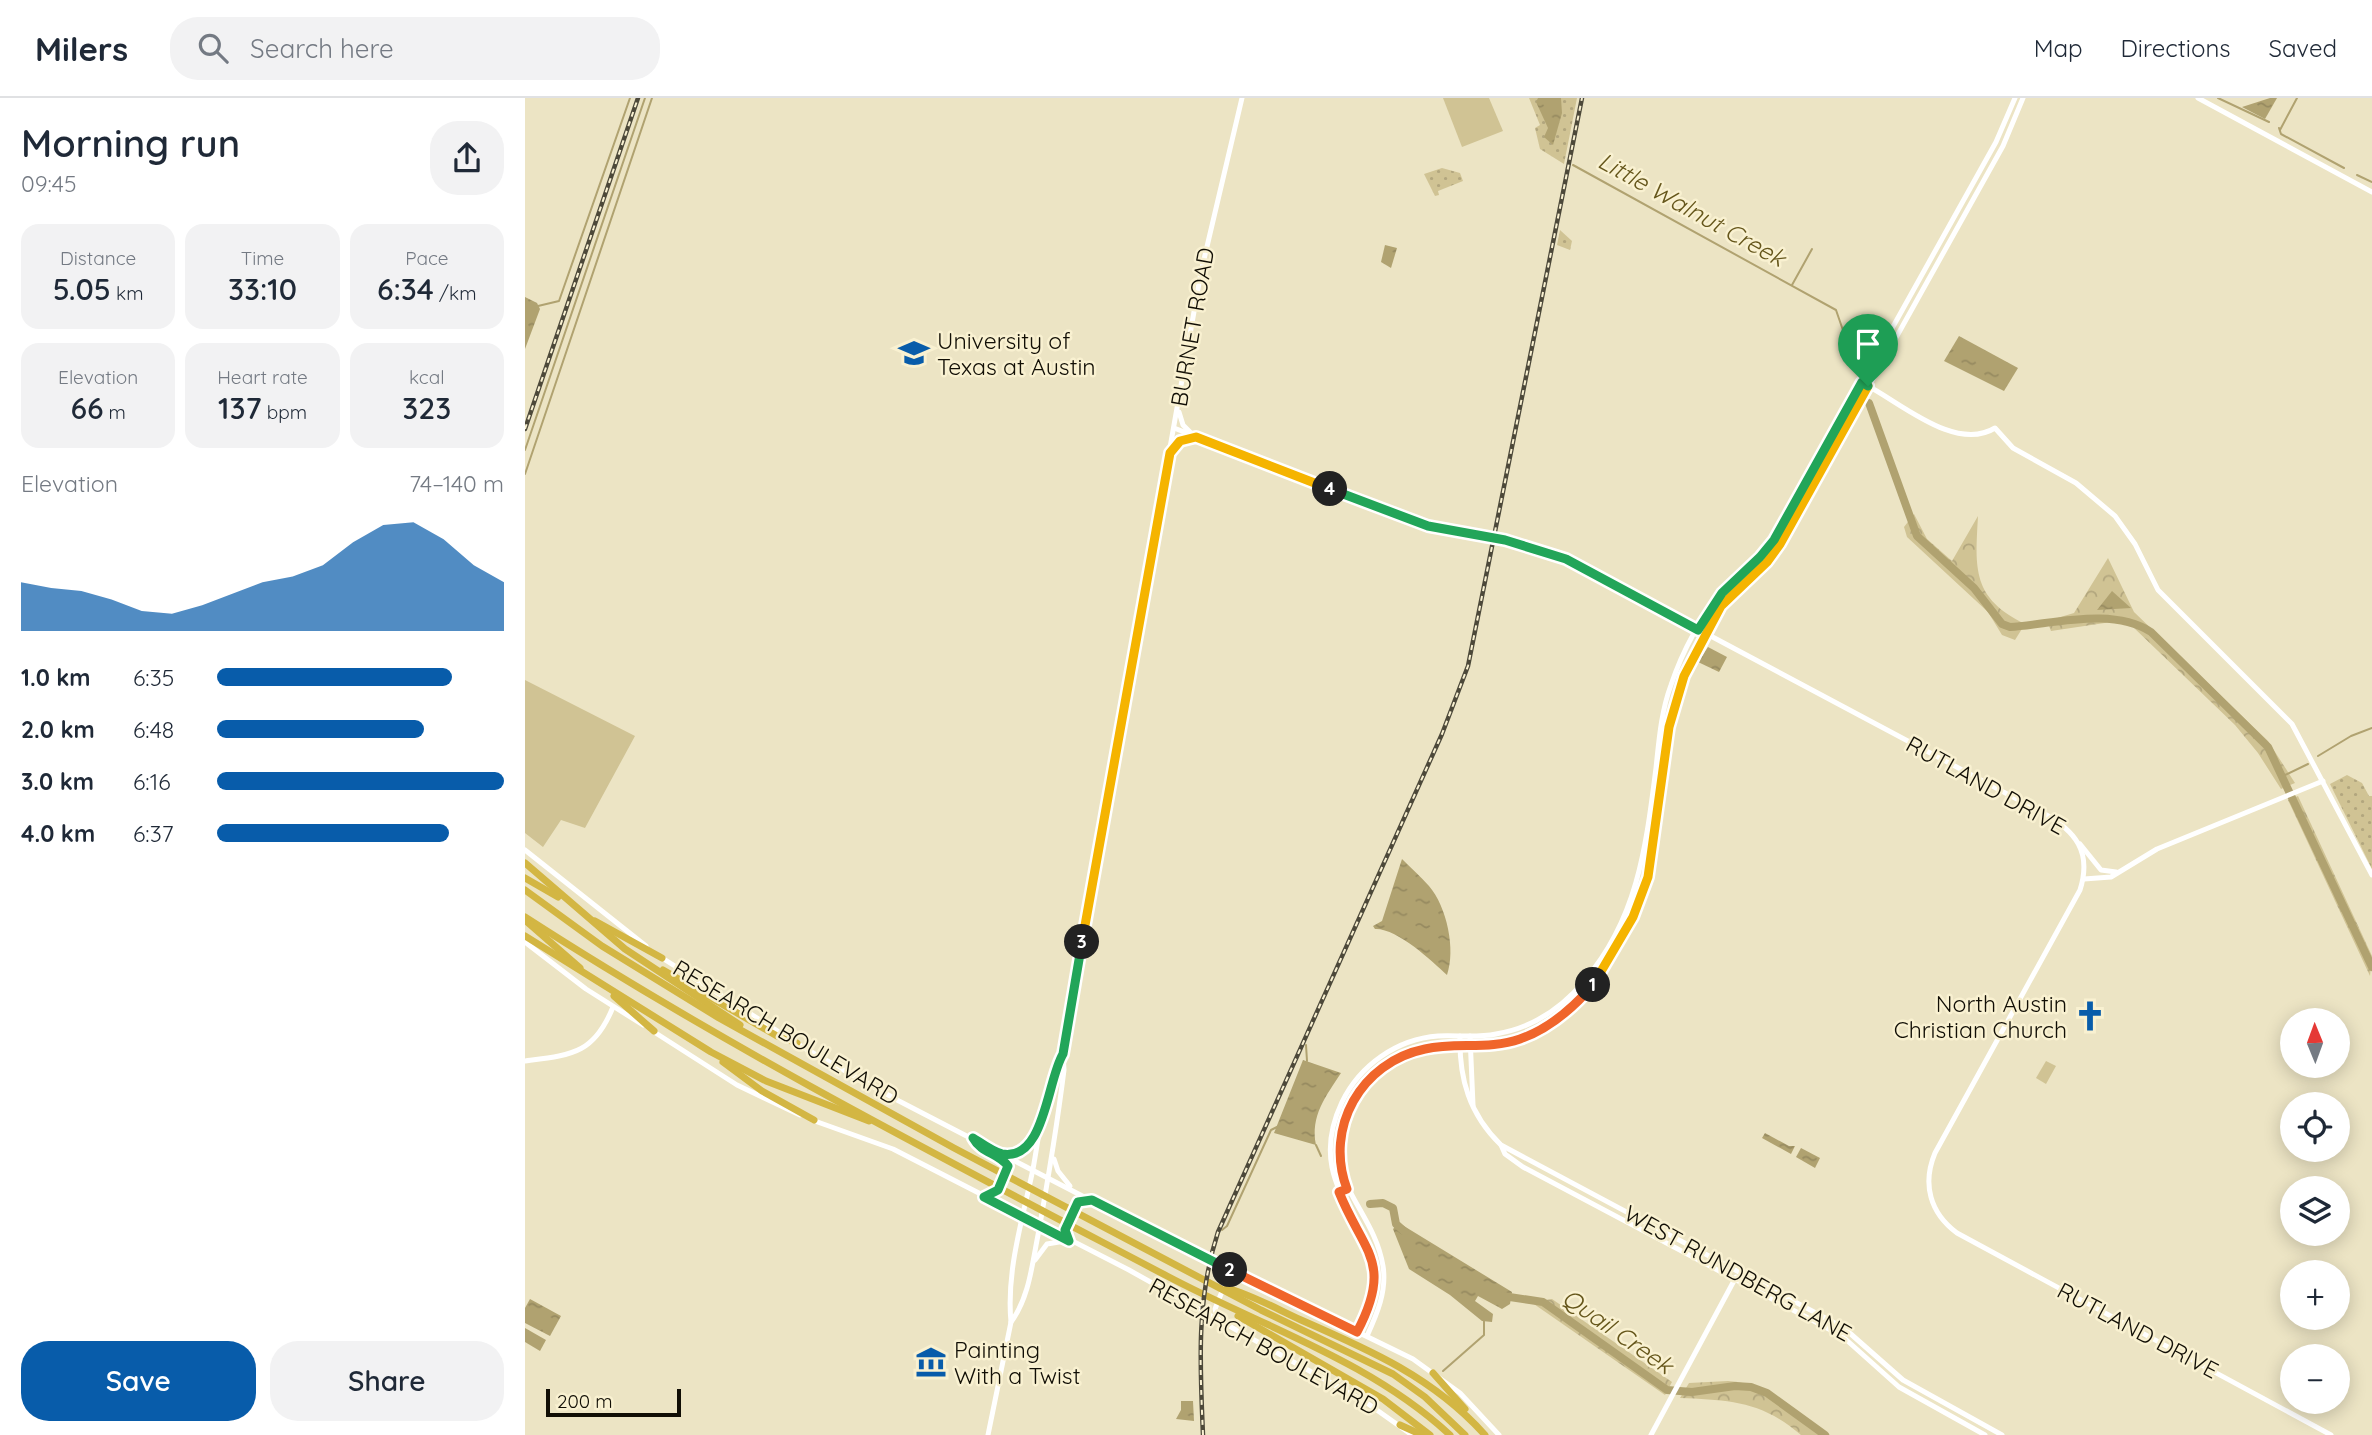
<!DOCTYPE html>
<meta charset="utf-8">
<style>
:root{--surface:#fff;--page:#f2f2f3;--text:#1f2937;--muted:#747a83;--line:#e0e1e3;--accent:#085caa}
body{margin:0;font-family:Quicksand,sans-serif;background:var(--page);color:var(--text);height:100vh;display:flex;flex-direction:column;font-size:26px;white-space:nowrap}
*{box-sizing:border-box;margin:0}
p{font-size:23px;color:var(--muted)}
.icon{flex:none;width:38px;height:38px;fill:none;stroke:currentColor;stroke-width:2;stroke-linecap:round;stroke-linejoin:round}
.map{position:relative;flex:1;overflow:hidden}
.drawer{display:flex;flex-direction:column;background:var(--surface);width:525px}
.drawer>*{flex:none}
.needle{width:46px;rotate:359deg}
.fabs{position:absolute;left:1755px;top:910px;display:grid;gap:14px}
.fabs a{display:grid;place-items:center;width:70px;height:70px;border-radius:50%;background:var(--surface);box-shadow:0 4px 18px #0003;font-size:35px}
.scale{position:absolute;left:21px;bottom:18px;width:135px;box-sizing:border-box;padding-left:7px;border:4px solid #110e05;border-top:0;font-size:19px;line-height:24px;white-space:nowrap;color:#110e05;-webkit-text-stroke:5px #f9f1d1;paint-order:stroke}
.pin{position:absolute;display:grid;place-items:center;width:60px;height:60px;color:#fff;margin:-72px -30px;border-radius:50% 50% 50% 0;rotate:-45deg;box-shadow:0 0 7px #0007}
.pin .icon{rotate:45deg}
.km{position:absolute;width:35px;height:35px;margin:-18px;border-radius:50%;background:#222;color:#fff;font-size:19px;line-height:35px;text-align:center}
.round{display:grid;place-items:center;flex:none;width:74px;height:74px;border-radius:28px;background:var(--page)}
.headline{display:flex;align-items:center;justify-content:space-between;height:119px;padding:0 21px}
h1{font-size:38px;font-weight:600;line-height:52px}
.metrics{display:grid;grid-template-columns:repeat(3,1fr);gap:10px;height:119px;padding:7px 21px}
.metrics div{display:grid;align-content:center;border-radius:18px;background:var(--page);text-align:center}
.metrics b{font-size:30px;font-weight:600}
.metrics small{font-size:19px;font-weight:400}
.metrics p{font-size:19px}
.chart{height:196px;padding:14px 21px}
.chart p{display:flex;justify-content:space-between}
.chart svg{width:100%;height:126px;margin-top:7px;fill:var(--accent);opacity:.7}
.action{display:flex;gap:14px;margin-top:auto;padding:14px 21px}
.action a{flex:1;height:80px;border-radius:28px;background:var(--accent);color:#fff;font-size:28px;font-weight:600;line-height:80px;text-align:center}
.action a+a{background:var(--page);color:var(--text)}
ul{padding:0 21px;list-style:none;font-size:23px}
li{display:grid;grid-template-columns:112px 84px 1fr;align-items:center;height:52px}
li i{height:18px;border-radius:9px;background:var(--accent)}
header{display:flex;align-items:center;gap:42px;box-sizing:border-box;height:98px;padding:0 35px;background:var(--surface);border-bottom:2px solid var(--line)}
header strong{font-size:33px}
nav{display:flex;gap:38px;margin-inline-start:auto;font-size:24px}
.search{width:490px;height:63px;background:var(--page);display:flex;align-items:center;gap:18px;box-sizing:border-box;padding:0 24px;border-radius:28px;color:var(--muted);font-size:26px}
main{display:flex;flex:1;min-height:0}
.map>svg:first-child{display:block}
.grass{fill:#d0c394}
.forest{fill:url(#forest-crowns)}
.park{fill:url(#park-dots)}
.water{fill:url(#water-ripples)}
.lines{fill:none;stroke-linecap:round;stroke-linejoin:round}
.stream{stroke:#b0a270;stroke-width:2}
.river{stroke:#b0a270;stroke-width:8}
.secondary{stroke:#fff;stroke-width:5}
.highway{stroke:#d3b643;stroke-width:7}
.rail-casing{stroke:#4d493a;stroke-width:4.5}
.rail{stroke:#f9f1d1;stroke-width:2;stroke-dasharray:5;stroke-linecap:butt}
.split-1-casing{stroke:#fff;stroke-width:14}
.split-2-casing{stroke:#fff;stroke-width:14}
.split-3-casing{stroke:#fff;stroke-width:14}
.split-4-casing{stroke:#fff;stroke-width:14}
.split-5-casing{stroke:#fff;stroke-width:14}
.split-1{stroke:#f5b400;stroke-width:9}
.split-2{stroke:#f0652b;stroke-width:9}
.split-3{stroke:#22a559;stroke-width:9}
.split-4{stroke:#f5b400;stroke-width:9}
.split-5{stroke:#22a559;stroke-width:9}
.labels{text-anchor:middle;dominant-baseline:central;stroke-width:5;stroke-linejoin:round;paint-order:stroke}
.street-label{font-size:23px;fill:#110e05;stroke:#f9f1d1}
.poi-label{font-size:23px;fill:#110e05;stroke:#f9f1d1;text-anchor:start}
.water-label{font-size:24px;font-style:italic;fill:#65561b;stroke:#f9f1d1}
</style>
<header>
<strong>Milers</strong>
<div class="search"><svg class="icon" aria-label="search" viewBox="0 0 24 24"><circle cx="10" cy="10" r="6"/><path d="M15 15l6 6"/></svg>Search here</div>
<nav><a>Map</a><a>Directions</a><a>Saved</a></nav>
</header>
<main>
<section class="drawer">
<div class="headline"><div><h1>Morning run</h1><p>09:45</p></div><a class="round"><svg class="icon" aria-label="share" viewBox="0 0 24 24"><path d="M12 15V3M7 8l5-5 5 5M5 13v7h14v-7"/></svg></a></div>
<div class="metrics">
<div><p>Distance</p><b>5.05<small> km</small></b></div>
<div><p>Time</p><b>33:10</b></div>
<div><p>Pace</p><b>6:34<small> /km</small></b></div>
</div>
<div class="metrics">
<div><p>Elevation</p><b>66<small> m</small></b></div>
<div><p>Heart rate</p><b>137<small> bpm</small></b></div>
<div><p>kcal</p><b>323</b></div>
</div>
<div class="chart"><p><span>Elevation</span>74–140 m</p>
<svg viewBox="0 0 160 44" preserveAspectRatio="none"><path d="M0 44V27L10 29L20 30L30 33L40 37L50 38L60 35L70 31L80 27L90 25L100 21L110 13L120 7L130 6L140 12L150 21L160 27V44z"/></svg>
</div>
<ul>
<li><b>1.0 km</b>6:35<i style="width:82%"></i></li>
<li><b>2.0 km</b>6:48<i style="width:72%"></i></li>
<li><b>3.0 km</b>6:16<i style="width:100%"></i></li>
<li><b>4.0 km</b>6:37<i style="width:81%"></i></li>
</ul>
<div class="action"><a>Save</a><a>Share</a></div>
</section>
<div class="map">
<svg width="1847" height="1337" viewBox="0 0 1847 1337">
<defs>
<pattern id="forest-crowns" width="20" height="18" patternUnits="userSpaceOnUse" patternTransform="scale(1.75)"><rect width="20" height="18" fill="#d0c394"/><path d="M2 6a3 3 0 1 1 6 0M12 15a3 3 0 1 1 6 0" fill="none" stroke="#b2a67e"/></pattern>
<pattern id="park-dots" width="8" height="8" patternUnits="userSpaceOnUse" patternTransform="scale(1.75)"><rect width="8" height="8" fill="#d0c394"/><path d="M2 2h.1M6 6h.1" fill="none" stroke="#b2a67e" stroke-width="1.8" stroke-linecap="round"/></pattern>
<pattern id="water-ripples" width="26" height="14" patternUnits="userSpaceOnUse" patternTransform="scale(1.75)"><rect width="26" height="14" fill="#b0a270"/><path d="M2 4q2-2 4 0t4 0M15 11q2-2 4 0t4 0" fill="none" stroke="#968a60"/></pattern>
</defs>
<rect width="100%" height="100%" fill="#ece4c4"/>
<g class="grass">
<polygon points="918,0 964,0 978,33 937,49"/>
<polygon points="0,582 110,638 60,730 36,722 18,749 0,735"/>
<polygon points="1521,963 1531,968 1521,986 1511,980"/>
</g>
<g class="forest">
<path d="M1389,416L1402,441L1427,463L1453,418C1450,471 1447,500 1500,526L1490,542L1477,537L1463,514L1382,439L1379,429Z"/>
<polygon points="1583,460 1609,514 1743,643 1770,685 1756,691 1733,655 1710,627 1607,528 1593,523 1526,533 1522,523 1549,515"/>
<polygon points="1773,698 1847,858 1845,878 1763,702"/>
<polygon points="1027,1201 1147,1284 1140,1297 1006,1204"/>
<path d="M1203,1283C1247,1286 1270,1313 1305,1337H1276C1237,1303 1204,1302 1155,1300L1164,1285Z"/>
</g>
<g class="park">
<polygon points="1004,0 1052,0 1039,66 1015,51 1010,30 1015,27"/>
<polygon points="917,70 935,75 938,83 913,93 914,97 910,98 899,76"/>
<polygon points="1035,132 1047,143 1045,152 1032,147"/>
<polygon points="1822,677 1837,685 1844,698 1847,698 1847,771 1805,686"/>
</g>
<g class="water">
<polygon points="1013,0 1036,0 1037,15 1028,47 1019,39 1023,30 1011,4"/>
<polygon points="1745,0 1752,0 1740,21 1717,9"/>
<polygon points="860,147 872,150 866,170 856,164"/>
<polygon points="0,199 12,205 15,211 0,251"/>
<polygon points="1434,238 1493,270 1479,293 1419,263"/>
<polygon points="1587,493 1606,510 1572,512"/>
<polygon points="1183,549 1202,559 1194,574 1173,564"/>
<path d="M877,761C886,770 896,779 904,788C922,809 931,852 922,877C907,863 872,830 850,831L848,828L857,823Z"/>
<path d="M778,962L816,975C801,998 785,1018 791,1047L749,1035Z"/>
<polygon points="1240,1035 1264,1048 1270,1048 1266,1056 1237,1040"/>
<polygon points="1276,1050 1295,1060 1290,1070 1271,1059"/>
<polygon points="874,1125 987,1194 985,1206 977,1211 953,1198 950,1203 968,1216 967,1224 957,1223 925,1197 884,1171 868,1131"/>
<polygon points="5,1201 36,1218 25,1238 0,1225 0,1210"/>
<polygon points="0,1230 21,1242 15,1253 0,1244"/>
<polygon points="656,1303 668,1303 669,1323 651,1321 656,1312"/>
</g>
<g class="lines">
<g class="stream">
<polyline points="1693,0 1744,24"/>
<polyline points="1754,30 1756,36 1819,70"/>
<polyline points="1755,32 1772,0"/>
<polyline points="1048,67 1311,212 1332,273"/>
<polyline points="1832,77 1847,84"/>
<polyline points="1267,187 1287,151"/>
<polyline points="13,208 34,203 105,0"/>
<polyline points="0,352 120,0"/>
<polyline points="0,376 127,0"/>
<polyline points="1793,658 1826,638 1847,630"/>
<polyline points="1758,678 1783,666"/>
<polyline points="781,947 782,963"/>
<polyline points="791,1047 796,1058"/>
<polyline points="697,1132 702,1128 746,1032 754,1028"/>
<polyline points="918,1273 959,1237 959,1223"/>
</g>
<g class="river">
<path d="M1344,305L1392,438L1449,490L1477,526L1485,529C1529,526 1587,509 1626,534L1743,649L1847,869"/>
<polyline points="845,1106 858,1105 868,1110 871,1126 880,1134"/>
<polyline points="978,1198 1018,1204 1142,1292 1167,1294 1210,1288 1226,1289 1242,1295 1300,1337"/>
</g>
<g class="secondary">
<polyline points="1673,0 1847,94"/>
<path d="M1343,288C1377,306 1431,354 1470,330L1488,350L1551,385L1590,418L1610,446L1633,492L1767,626L1847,777"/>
<polyline points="654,314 658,327 666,335"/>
<path d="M649,330L893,425L980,442L1041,461L1518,715C1551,733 1567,754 1555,792L1410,1055C1397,1086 1405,1115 1432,1135L1806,1337"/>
<polyline points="647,352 655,343 667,339"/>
<polyline points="1555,746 1576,772 1591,774"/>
<polyline points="0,752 121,848"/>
<polyline points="1559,781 1586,779 1632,751 1798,683"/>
<polyline points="0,844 61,891 118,927"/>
<polyline points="134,858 281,951 374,1003 623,1132 888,1261 935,1295 974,1337"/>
<polyline points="126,932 212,987 275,1017"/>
<path d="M935,938C934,980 944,1016 976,1047L1319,1230L1378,1282L1477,1337"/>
<polyline points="945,938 948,1007"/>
<path d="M0,963C47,957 69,956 88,909"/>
<polyline points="287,1022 368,1051 604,1172 842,1305 887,1337"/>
<path d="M449,1042C456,1055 475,1055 483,1068L473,1092L459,1099"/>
<polyline points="976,1047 980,1056 998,1069 1317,1238 1374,1289 1460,1337"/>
<polyline points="478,1056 500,1052 512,1035"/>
<polyline points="529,1061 533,1073 545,1088"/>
<polyline points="543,1142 540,1132 553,1104 564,1102"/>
<polyline points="510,1162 522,1146 540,1143"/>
<polyline points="693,1221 690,1211 700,1186 718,1180"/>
<path d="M486,1224C504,1200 507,1167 513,1137C523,1082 532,1028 539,972L538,956L676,174L717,0"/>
<path d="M832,1234C839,1221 846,1209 849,1195C860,1125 775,1093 817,1004C835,967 872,941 913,938C932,937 952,940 971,936C1007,930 1037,910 1060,882C1113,820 1121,748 1131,670C1134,642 1136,614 1146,587C1157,554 1177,515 1201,491C1217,474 1235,461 1249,442L1471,44L1490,0"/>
<path d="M842,1238C852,1216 862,1193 858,1168C848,1107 791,1082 824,1009C860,930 923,961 985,944C1015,936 1042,916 1063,892C1118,830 1129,756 1139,677C1142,646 1145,614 1156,584C1167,556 1182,523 1202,501C1223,476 1244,464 1262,435L1478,48L1498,0"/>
<path d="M463,1337L486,1224C481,1173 498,1120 508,1071C515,1034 518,990 538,957"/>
<polyline points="1126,1337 1211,1179"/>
</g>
<g class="highway">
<polyline points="0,765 100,851 215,927"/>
<polyline points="0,780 33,799"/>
<polyline points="0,792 77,848 194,920 429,1050 736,1212 868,1276 900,1299 940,1337"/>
<path d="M0,819C206,952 425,1064 642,1178C736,1228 846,1263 925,1337"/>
<polyline points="1,823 55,870"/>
<polyline points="70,823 137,860"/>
<polyline points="0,838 186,954 241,983 344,1023"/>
<polyline points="138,872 252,938 272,945"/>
<polyline points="89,898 129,933"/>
<polyline points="198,964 237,993 289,1022"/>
<path d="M702,1190C727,1197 752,1211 776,1222C845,1252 909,1280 960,1337"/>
<polyline points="713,1218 858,1301 905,1337"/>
<polyline points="908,1275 940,1311"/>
<polyline points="875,1327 897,1337"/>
</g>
<g class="rail-casing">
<g id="rail">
<polyline points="0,331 113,0"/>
<path d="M678,1337C675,1267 671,1202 693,1134L917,636L943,568L1057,0"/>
</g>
</g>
<use href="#rail" class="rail"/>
</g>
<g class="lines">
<g class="split-1-casing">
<polyline id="split-1" points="1068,887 1108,819 1123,779 1144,629 1159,578 1196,508 1242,464 1255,446 1343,288"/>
</g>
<g class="split-2-casing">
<path id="split-2" d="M705,1172L832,1234C869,1164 838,1154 814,1094L822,1091C799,1030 836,964 900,951C932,944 964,952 995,941C1024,931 1049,909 1068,887"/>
</g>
<g class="split-3-casing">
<path id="split-3" d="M557,844L538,956C522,982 520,1064 477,1056C468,1054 456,1045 448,1040C456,1055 474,1055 483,1068L473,1092L459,1099L544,1143L540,1132L553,1104L567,1102L705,1172"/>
</g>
<g class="split-4-casing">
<polyline id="split-4" points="557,844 645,355 655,343 671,339 805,391"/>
</g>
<g class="split-5-casing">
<polyline id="split-5" points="805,391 903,428 980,442 1041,461 1173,532 1197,495 1235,459 1249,442 1337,284 1343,288"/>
</g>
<use href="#split-1" class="split-1"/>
<use href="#split-2" class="split-2"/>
<use href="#split-3" class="split-3"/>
<use href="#split-4" class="split-4"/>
<use href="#split-5" class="split-5"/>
</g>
<defs>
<g id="university-bare" transform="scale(2.415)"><path d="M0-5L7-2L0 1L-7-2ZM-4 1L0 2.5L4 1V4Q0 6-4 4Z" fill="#085caa" stroke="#f9f1d1" stroke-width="2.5" paint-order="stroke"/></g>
<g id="church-bare" transform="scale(2.415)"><path d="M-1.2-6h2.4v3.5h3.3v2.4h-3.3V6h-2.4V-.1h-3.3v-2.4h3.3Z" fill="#085caa" stroke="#f9f1d1" stroke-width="2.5" paint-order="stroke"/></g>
<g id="museum-bare" transform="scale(2.415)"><path d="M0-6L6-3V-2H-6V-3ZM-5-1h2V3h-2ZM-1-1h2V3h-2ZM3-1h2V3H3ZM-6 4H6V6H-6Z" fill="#085caa" stroke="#f9f1d1" stroke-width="2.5" paint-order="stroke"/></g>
</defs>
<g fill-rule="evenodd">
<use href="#university-bare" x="389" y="255"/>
<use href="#church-bare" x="1565" y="918"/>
<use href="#museum-bare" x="406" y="1264"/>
</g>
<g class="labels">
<g class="street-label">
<text transform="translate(667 229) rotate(-80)">BURNET ROAD</text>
<text transform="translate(1461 687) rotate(29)">RUTLAND DRIVE</text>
<text transform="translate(261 934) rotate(31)">RESEARCH BOULEVARD</text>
<text transform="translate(1213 1175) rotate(29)">WEST RUNDBERG LANE</text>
<text transform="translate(1613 1232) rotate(28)">RUTLAND DRIVE</text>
<text transform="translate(739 1248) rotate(29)">RESEARCH BOULEVARD</text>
</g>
<g class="poi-label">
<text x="412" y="242">University of<tspan x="412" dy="26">Texas at Austin</tspan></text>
<text x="1542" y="905" text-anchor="end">North Austin<tspan x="1542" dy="26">Christian Church</tspan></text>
<text x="429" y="1251">Painting<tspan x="429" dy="26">With a Twist</tspan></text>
</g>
<g class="water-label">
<text transform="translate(1167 111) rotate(29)">Little Walnut Creek</text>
<text transform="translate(1093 1233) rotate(35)">Quail Creek</text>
</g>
</g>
</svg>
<div class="fabs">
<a><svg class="needle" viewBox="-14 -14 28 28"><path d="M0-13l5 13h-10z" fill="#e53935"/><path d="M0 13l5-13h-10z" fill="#747a83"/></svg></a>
<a><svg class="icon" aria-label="locate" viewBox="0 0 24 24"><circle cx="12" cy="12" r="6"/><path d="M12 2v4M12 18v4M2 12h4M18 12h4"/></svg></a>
<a><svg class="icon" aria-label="layers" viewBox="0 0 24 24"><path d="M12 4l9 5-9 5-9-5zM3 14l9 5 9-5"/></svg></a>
<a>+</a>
<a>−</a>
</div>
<div class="scale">200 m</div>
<div class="pin" style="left:1343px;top:288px;background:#1e9e55"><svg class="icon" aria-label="arrive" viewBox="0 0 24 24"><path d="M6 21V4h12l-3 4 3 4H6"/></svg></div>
<b class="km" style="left:1068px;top:887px">1</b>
<b class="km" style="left:705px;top:1172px">2</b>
<b class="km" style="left:557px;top:844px">3</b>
<b class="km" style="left:805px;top:391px">4</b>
</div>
</main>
